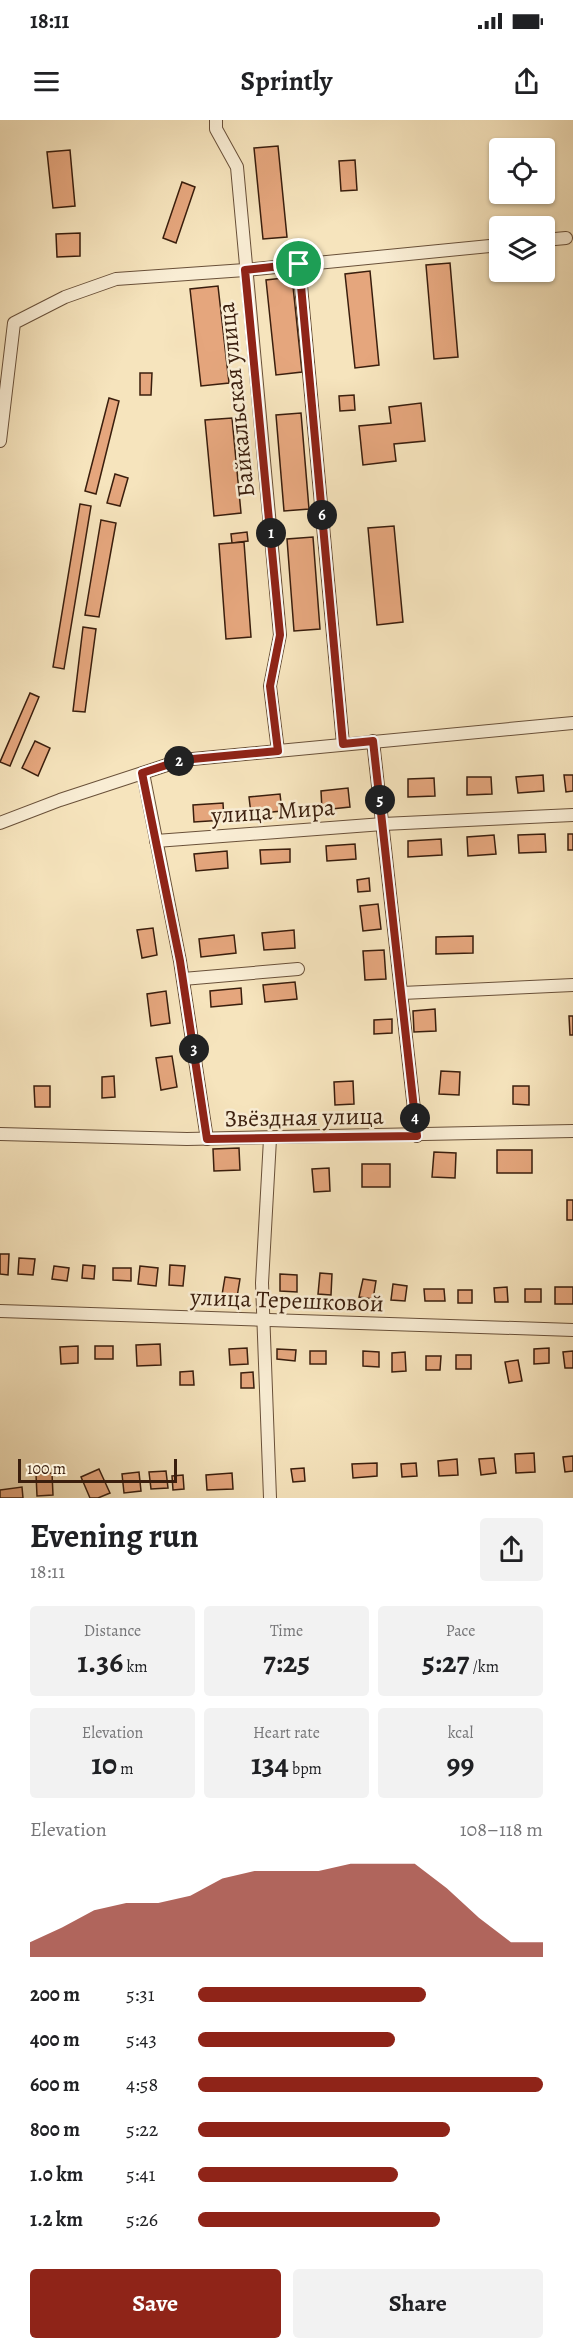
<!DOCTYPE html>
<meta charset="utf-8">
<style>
:root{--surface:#fff;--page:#f2f2f2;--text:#202124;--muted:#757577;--accent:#8f2418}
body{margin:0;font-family:Alegreya,serif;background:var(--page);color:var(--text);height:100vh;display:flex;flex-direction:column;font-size:22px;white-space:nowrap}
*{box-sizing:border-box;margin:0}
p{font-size:20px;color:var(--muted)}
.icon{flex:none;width:33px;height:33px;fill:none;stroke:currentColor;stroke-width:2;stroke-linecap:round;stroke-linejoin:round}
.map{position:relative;height:1378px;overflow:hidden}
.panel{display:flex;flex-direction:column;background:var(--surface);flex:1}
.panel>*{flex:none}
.controls{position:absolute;left:489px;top:18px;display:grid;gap:12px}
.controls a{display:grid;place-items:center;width:66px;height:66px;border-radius:6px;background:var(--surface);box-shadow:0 2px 4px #0004;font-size:30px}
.scale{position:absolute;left:18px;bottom:15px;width:159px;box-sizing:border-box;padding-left:6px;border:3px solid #3a1e0d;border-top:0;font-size:16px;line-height:21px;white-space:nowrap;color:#3a1e0d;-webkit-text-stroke:4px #f9edd4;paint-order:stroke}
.pin{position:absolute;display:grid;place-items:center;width:51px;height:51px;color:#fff;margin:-26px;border:3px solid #fff;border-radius:50%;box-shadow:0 2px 6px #0007}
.km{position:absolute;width:30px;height:30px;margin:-15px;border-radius:50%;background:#222;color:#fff;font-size:16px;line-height:30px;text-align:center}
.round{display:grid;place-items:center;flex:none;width:63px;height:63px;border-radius:6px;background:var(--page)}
.summary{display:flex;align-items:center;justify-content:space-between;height:102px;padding:0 30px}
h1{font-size:33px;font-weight:600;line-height:45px}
.metrics{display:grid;grid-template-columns:repeat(3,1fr);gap:9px;height:102px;padding:6px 30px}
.metrics div{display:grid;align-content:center;border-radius:6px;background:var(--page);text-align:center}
.metrics b{font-size:30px;font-weight:600}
.metrics small{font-size:16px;font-weight:400}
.metrics p{font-size:16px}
.chart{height:168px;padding:12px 30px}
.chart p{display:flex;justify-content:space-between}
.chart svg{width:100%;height:108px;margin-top:6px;fill:var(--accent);opacity:.7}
.action{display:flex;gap:12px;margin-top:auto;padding:12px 30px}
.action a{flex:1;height:69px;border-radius:6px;background:var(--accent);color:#fff;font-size:24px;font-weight:600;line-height:69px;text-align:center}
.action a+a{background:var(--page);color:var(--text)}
ul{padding:0 30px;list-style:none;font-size:20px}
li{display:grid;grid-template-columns:96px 72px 1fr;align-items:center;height:45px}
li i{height:15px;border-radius:8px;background:var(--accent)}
.status{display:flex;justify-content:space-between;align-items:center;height:42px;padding:0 30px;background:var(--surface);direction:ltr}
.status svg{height:16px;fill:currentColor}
header{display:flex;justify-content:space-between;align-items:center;height:78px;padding:0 30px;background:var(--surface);font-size:27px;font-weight:600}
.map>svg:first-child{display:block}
.building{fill:#e5a67d;stroke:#3a1e0d;stroke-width:1.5}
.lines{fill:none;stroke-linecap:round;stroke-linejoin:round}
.street-casing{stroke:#695039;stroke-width:14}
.street{stroke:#f9edd4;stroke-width:12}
.route-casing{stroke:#fff;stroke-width:12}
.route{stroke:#8f2418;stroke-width:8}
.labels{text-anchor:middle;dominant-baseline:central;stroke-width:5;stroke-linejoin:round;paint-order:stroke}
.street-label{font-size:24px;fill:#3a1e0d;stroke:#f9edd4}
</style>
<div class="status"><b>18:11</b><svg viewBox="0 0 49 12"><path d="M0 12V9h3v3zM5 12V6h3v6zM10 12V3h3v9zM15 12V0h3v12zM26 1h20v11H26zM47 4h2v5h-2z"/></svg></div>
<header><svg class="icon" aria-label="menu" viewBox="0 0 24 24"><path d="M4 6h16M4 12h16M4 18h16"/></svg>Sprintly<svg class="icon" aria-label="share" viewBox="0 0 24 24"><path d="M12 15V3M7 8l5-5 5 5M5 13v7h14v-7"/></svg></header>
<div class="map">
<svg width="573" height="1378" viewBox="0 0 573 1378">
<rect width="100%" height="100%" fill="#f6e4bd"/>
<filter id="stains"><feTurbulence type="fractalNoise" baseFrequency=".00333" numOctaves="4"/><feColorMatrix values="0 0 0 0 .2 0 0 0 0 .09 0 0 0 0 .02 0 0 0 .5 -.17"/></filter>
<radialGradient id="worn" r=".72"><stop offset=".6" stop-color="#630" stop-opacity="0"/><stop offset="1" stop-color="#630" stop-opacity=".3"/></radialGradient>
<g class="building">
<polygon points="278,26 287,117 263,119 254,28"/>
<polygon points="70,30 75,86 53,88 47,32"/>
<polygon points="355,40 357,70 341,71 339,41"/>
<polygon points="182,62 195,67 176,123 163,118"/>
<polygon points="80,113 80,136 57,137 56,114"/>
<polygon points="450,143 458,237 434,239 426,145"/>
<polygon points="370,151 379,245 355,248 345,154"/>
<polygon points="292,157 302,252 276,255 266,160"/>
<polygon points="218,166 229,263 201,266 190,169"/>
<polygon points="140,253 152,253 151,275 140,275"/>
<polygon points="354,275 355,290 340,291 339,276"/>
<polygon points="109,278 119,281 96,374 85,371"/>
<polygon points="421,283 425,321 394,324 396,341 363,345 359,306 391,303 389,287"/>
<polygon points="301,293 309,389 284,391 276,295"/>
<polygon points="232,298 241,393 214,396 205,300"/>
<polygon points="115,354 128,358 120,386 107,383"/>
<polygon points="80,384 91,386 64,549 53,547"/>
<polygon points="101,400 116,403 99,497 85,495"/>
<polygon points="394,406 403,502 377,505 368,408"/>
<polygon points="247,412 248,421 232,423 231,414"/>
<polygon points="313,417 320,509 294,511 287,419"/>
<polygon points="244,422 251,517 226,519 219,424"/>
<polygon points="83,507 96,509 85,592 73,591"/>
<polygon points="30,573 39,577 10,646 0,642"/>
<polygon points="35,621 50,628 38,656 22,648"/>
<polygon points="543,655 544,671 518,673 516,657"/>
<polygon points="564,655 573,655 573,671 566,672"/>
<polygon points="467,657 491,657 492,674 467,675"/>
<polygon points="434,658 435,676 408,677 408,659"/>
<polygon points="348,668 350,687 322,690 321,671"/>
<polygon points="280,674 282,691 251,694 249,677"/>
<polygon points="223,683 224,700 194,702 193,685"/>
<polygon points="545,714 546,732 519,733 518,715"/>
<rect x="568" y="714" width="5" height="16"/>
<polygon points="494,715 496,734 468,736 467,717"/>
<polygon points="441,719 442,735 408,737 408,721"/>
<polygon points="355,724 356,739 327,741 326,726"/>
<polygon points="290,729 290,742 261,744 260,730"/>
<polygon points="227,731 228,748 196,751 194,734"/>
<polygon points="369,758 370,771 358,772 357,760"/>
<polygon points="378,784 381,809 363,811 360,786"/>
<polygon points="153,808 157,835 142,838 137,810"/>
<polygon points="294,810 295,828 264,830 262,813"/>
<polygon points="234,815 236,833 201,837 199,819"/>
<polygon points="473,816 473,833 436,834 436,817"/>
<polygon points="384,830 386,859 365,860 363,831"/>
<polygon points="295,862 297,879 265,882 263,865"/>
<polygon points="241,868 242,884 211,887 210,871"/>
<polygon points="166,871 170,903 151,906 147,874"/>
<polygon points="435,889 436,911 414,912 413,891"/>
<polygon points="569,896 573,896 573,915 570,915"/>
<polygon points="392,899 392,913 374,914 374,900"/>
<polygon points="172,936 177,967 161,970 156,938"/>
<polygon points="441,951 460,952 459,975 439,974"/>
<polygon points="114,956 115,977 102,978 102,957"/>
<polygon points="353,961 354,984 335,985 334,962"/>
<polygon points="34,966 50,966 50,987 35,987"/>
<polygon points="513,966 529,966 529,985 513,984"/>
<polygon points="239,1028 240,1050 214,1051 213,1029"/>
<rect x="497" y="1030" width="35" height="23"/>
<polygon points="434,1032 456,1033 455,1058 432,1057"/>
<rect x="362" y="1044" width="28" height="23"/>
<polygon points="329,1048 330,1071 314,1072 312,1049"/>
<rect x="567" y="1080" width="6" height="20"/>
<polygon points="0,1134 9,1134 8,1155 0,1154"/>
<polygon points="19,1138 35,1139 33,1155 18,1154"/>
<polygon points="83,1145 95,1146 94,1159 82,1158"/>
<polygon points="170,1145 185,1146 183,1166 169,1165"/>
<polygon points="54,1146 69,1148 67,1161 52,1159"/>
<polygon points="140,1146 158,1148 156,1166 138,1164"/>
<polygon points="113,1148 131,1148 131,1161 113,1160"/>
<polygon points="320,1153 332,1154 331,1175 318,1174"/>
<polygon points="280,1154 297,1155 297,1172 280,1171"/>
<polygon points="225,1157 240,1159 237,1177 222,1175"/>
<polygon points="363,1159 376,1161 373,1179 359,1177"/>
<polygon points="393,1164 407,1166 405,1181 391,1180"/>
<polygon points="507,1167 508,1182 495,1182 494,1168"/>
<rect x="555" y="1167" width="18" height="17"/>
<polygon points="424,1169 444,1169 445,1181 425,1181"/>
<rect x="525" y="1169" width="16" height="13"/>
<rect x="458" y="1170" width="14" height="13"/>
<polygon points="160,1224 161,1245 137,1246 136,1225"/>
<polygon points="78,1226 78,1243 61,1244 60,1227"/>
<rect x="95" y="1226" width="18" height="13"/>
<polygon points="247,1228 248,1244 230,1245 229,1229"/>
<polygon points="549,1228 549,1243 534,1244 534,1229"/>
<polygon points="277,1229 296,1230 295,1241 277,1239"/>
<rect x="310" y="1231" width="16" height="13"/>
<polygon points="363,1231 379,1232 379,1247 363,1246"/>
<polygon points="573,1231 573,1248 565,1248 563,1232"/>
<polygon points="405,1232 406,1251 392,1252 392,1233"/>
<rect x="456" y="1235" width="15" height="14"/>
<polygon points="426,1236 441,1236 440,1250 426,1250"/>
<polygon points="518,1240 522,1261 509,1263 505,1242"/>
<polygon points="193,1251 194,1265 180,1265 180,1252"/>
<polygon points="253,1252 254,1268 241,1268 241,1253"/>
<polygon points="534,1333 535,1352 516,1353 515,1334"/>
<polygon points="573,1336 573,1351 565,1352 563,1337"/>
<polygon points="494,1338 496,1353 481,1355 479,1339"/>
<polygon points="457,1339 458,1355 439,1356 438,1341"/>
<polygon points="377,1343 377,1356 353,1358 352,1344"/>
<polygon points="416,1343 417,1356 402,1357 401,1344"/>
<polygon points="304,1348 305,1361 293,1362 291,1349"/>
<polygon points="99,1349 110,1373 98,1378 90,1378 81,1357"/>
<polygon points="166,1351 168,1368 151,1369 149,1352"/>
<polygon points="139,1352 141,1371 124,1373 122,1354"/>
<polygon points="52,1353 53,1375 37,1376 36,1354"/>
<polygon points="232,1353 233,1369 207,1370 206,1355"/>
<polygon points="183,1355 184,1369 173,1370 172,1356"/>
<polygon points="22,1367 23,1378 0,1378 0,1370"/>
</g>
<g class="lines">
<g class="street-casing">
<g id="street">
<polyline points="216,0 216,9 237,47 280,515 270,566 278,631"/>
<polyline points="544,120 566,118"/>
<polyline points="299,144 343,624"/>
<polyline points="0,321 14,203 65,177 116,159 245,150 500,125"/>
<polyline points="373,621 417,1016"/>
<polyline points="143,653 180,841 207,1019"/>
<polyline points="0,703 60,680 182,640 573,603"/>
<polyline points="156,721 383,704 573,695"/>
<polyline points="183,859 298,849"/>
<polyline points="402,873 573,865"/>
<polyline points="0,1014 187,1019 573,1011"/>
<polyline points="270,1019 262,1163 270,1378"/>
<polyline points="0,1191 573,1210"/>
</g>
</g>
<use href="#street" class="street"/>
</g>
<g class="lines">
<g class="route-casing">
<polygon id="route" points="299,144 343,624 373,621 417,1016 207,1019 180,841 142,653 182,640 278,631 270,566 280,515 245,150"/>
</g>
<use href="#route" class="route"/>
</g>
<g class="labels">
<g class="street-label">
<text transform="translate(236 280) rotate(-96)">Байкальская улица</text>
<text transform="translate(273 691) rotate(-4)">улица Мира</text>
<text transform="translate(304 997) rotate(-1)">Звёздная улица</text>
<text transform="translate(287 1180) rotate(2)">улица Терешковой</text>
</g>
</g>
<rect width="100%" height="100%" filter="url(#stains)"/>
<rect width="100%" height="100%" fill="url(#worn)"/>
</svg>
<div class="controls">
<a><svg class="icon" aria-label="locate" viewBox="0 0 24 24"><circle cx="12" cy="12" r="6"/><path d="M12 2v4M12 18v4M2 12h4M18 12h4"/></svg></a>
<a><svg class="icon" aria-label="layers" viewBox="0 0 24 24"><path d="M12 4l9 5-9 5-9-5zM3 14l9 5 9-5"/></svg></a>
</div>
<div class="scale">100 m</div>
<div class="pin" style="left:299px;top:144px;background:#1e9e55"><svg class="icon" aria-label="arrive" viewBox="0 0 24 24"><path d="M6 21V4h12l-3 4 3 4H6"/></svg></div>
<b class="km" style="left:271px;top:413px">1</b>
<b class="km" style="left:179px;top:641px">2</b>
<b class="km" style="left:194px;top:929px">3</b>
<b class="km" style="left:415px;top:998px">4</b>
<b class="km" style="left:380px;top:680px">5</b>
<b class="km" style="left:322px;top:395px">6</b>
</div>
<section class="panel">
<div class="summary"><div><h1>Evening run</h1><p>18:11</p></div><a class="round"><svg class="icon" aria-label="share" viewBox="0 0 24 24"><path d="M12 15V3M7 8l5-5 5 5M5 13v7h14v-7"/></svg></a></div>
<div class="metrics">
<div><p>Distance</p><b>1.36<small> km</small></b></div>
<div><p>Time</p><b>7:25</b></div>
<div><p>Pace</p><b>5:27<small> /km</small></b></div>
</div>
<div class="metrics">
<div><p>Elevation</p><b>10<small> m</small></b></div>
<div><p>Heart rate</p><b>134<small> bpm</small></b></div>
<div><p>kcal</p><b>99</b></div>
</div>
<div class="chart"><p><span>Elevation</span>108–118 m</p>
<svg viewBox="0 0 160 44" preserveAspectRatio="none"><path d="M0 44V38L10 32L20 25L30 22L40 22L50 19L60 12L70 9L80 9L90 9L100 6L110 6L120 6L130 16L140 28L150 38L160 38V44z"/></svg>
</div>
<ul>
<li><b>200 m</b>5:31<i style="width:66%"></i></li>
<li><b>400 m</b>5:43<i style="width:57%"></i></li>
<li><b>600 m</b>4:58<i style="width:100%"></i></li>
<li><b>800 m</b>5:22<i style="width:73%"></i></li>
<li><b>1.0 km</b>5:41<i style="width:58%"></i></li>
<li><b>1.2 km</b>5:26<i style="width:70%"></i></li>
</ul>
<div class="action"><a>Save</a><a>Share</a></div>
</section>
